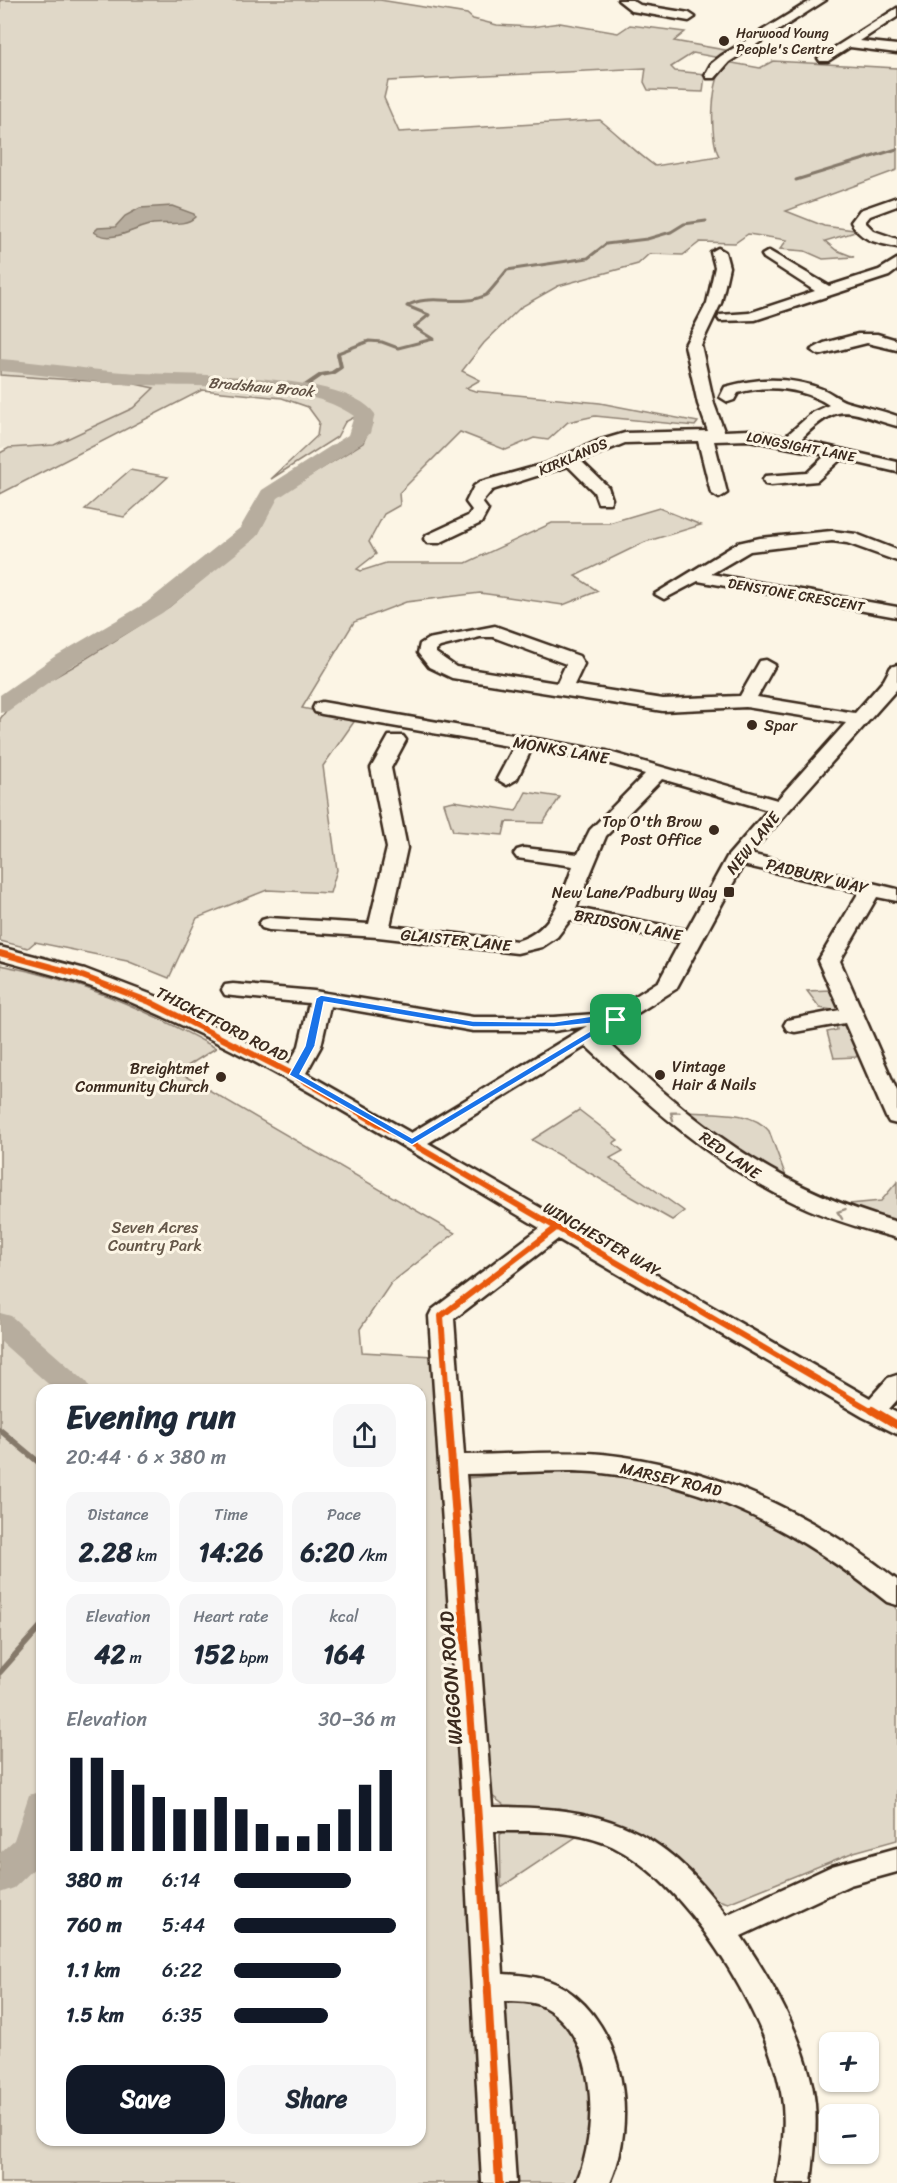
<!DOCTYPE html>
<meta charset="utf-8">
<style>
:root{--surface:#fff;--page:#f6f6f7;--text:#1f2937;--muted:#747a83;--accent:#111827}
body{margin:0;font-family:Sriracha,sans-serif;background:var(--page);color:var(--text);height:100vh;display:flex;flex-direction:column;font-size:22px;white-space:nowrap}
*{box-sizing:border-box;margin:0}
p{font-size:20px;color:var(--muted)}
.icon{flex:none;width:33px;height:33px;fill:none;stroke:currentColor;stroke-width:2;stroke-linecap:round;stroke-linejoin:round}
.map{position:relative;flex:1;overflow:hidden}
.drawer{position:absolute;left:36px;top:1384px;width:390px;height:762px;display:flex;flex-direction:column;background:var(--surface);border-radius:18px;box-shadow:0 2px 4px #0004}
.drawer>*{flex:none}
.tools{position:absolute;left:819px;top:2032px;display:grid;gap:12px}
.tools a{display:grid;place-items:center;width:60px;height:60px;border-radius:12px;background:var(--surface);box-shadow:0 2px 4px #0004;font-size:30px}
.pin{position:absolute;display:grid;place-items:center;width:51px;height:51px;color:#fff;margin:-26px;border-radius:12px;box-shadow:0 3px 9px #0006}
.round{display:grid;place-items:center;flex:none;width:63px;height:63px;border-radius:18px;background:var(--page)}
.overview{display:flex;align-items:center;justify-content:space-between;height:102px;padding:0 30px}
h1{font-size:33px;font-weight:700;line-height:45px}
.metrics{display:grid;grid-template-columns:repeat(3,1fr);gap:9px;height:102px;padding:6px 30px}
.metrics div{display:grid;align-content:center;border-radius:15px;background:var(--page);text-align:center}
.metrics b{font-size:26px;font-weight:700}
.metrics small{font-size:16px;font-weight:400}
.metrics p{font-size:16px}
.chart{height:168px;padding:12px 30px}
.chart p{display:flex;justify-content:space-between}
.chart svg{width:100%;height:108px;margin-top:6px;stroke:var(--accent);stroke-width:6}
.cta{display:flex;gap:12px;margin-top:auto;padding:12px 30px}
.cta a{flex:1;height:69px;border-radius:18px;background:var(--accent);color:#fff;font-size:24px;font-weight:700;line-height:69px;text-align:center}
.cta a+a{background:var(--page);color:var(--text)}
ul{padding:0 30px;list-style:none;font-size:20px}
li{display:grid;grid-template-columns:96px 72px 1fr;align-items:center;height:45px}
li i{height:15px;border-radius:8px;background:var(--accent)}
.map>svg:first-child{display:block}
.built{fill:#eee6d6}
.green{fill:#e0d8c8;stroke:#8e8173;stroke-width:1.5;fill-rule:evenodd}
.water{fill:#b7ad9e;stroke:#85796b;stroke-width:1.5}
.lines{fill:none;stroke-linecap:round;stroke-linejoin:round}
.stream-far2{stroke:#85796b;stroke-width:3}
.stream-far1{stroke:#85796b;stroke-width:4}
.stream{stroke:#85796b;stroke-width:6}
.river{fill:#b7ad9e;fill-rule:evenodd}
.minor-casing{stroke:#3b2a1e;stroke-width:5}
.minor{fill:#fcf5e5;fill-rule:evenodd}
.cycleway-far1-casing{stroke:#fcf5e5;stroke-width:10}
.cycleway-casing{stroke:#fcf5e5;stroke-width:11}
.cycleway-far1{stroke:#e8590c;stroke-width:6}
.cycleway{stroke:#e8590c;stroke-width:8}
.oneway{stroke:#9c9082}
.route{fill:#1a73e8;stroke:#fff;stroke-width:1.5;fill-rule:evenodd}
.poi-dot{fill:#3b2a1e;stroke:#fcf5e5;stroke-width:2}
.labels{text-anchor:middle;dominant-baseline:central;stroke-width:6;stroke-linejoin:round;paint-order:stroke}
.far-poi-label{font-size:14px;fill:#3b2a1e;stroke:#fcf5e5;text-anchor:start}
.far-street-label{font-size:14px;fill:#3b2a1e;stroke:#fcf5e5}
.far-water-label{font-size:15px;font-style:italic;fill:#605144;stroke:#fcf5e5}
.poi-label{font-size:16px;fill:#3b2a1e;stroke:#fcf5e5;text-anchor:end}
.street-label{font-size:16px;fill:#3b2a1e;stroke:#fcf5e5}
.park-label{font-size:16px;fill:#645648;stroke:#fcf5e5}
.near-street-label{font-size:20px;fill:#3b2a1e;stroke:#fcf5e5}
</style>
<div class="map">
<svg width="897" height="2183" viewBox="0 0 897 2183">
<rect width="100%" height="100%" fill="#fcf5e5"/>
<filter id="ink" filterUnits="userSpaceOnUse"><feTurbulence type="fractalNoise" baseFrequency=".0167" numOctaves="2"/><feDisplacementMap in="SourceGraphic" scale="12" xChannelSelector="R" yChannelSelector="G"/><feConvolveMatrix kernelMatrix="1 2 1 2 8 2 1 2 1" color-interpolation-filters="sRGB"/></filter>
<g filter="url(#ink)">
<polygon class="built" points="0,375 135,384 154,388 133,408 54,445 0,448"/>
<g class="green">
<path d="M0,0H380L467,14L473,19L497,25L531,27L560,23L618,33L630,25L685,32L674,41L736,52L725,59L693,53L671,67L675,71L705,74L703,92L648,90L644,82L646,68L388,81L384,98L399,132L600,120C619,135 635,152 655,166L719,156C709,139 710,75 727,62L760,68L773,61L897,68V170L786,211L824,226L854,230L855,232L825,241L836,250L854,257L823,259L805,251L780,249L787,240L748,234L735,243L700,242L683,255L649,254L638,264L558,286L521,307L484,343L462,371L480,380L466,388L475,391L600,403L698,422L695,426L595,416L568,422L548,440L534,438L506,450L460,432L399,493L400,505L384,514L369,542L376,554L357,569L361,571L386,563H466L552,523H609L659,508L701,525L645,542L575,576L598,591L563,605L480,593L406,602L354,622L302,708L356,719L323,766L337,870L330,893L267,890L197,918L169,978L127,961L35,942L28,948L0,941V719L13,701L74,666L169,607L258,533L277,496L363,443L372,423L366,411L345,422L337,437L271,479L317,436L319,422L308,407L282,398L202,390L0,494V453L9,448L54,445L133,408L154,388L135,384L0,375Z"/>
<polygon points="130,470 168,477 124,517 85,509"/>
<polygon points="526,792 560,797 543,823 506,822 503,835 453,831 444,803 454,801 516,811"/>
<path d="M0,965C80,980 145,1009 216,1048L178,1072L455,1233L391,1283L360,1329L362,1352L433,1356L487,2183H0ZM42,1390H420V2140H42Z"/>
<polygon points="830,990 839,1011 820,1008 807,991"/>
<polygon points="836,1022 842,1022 858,1054 856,1057 834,1058 827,1032 837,1030"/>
<polygon points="579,1110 618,1140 613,1143 623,1151 610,1158 684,1211 672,1220 532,1140"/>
<path d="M685,1112C712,1114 751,1109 769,1131L788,1182Z"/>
<polygon points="897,1182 897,1223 839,1205 881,1201"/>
<path d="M563,1470C653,1473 729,1497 807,1542C837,1559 864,1583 892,1603L897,1610V1840L854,1852L728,1903L705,1896L640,1836L615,1822L559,1808L504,1805L491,1795L465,1491L467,1478Z"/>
<polygon points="504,1831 546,1831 579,1835 501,1887 500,1835"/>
<polygon points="501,2000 535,2002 555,2013 572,2029 583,2049 595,2120 583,2170 576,2183 513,2183"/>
</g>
<path class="water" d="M172,206L194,214L195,217C185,227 166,222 153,224C135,227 112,245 94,232L98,228L115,227L125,216L140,208Z"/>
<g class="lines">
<g class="stream-far2">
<polyline points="796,180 897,149"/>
<path d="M339,356L338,353L369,341L382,342L398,348L433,339L414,327L429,315L407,306C429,292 461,308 486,295C489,293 504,274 507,270L588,258L606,244L647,239L671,232L684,224L706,221"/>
</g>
<polyline class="stream-far1" points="299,390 321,375 332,373 341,367 338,354"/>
<g class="stream">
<polyline points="0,1430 42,1465"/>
<polyline points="0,1672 42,1625"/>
</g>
<g class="river">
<path d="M0,359C41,362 82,369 123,372C175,376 345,370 375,414L370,433L362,443L278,498L257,537L162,613L70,667L8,711L0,713V695L54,657L146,603L240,528L262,490L348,435L354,416C302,378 187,389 122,384C82,381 41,374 0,371Z"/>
<polygon points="0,1313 11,1316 86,1382 91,1390 55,1390 0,1341"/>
<polygon points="42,1791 42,1861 14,1888 0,1893 0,1853 14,1840 29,1795"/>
</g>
<g class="minor-casing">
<g id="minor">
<polygon points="618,0 632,0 640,5 689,13 695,17 689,21 632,11"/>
<polygon points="812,0 826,0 729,62 715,78 707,78 705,75 711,64 721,56"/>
<polygon points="897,8 897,17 860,41 897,45 897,53 850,47 828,61 820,61 818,58"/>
<path d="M897,197V206L870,216L865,222L874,231L897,239V247C878,243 860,241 851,222L860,210Z"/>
<path d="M718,248L725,252L729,267L721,303L701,345L714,404L724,431L749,430L785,437L812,413L829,405C803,388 767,384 738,393L734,400L728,402L720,397L725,387C758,377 791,377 822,389C831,392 839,400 847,402C864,407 881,410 897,416V426C847,413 842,398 800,440L897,462V472L841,459L817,481L771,485L765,484L763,480L765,476L807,473L826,455L749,440L714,441L727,493L719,498L711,493L698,441L625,443L581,461L608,487L612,499L610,503H598L594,492L568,466L492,490L482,502L488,510L481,523L439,543H427L424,539L427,535L468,516L472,510L466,502L474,486L480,482L545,464L598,441L625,433L708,431L698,404L685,345L707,303L715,267L711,252Z"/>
<polygon points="769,251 829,286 879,270 897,259 897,270 889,276 755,320 720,321 718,318 720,315 749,313 815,291 764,258 762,255"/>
<polygon points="858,334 877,334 897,340 897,350 867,343 819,355 811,350 824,343"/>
<polygon points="832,531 856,534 897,550 897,561 847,543 832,541 750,551 711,574 897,607 897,617 698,581 664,599 655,594 738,543 760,538"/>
<path d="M495,626L579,656L584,664L574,685L663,699L740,696L760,661L766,660L775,665L757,697L855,713L884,680L891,667L897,665V689L750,854L897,889V901L877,897L840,961L897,1091V1124L889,1122L886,1117L845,1023L795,1032L787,1030L784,1025L787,1020L840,1010L818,961L859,892L743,865L676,989L601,1036C696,1124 770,1186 897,1222V1238C863,1229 829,1219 797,1204C716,1167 650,1106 586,1046L428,1143L870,1398L888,1378L897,1375V1400L889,1409L897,1413V1434L863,1417L558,1239L454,1319L464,1455C508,1455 559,1450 602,1454C711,1465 812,1513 897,1580V1605L887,1602C802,1534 713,1485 602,1473C562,1468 508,1474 466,1474L492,1807C601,1807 660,1824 726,1915L832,1866L897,1848V1872L850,1885L741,1936C774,1984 809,2046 815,2104C817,2131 814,2157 811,2183H777C782,2153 787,2122 781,2092C766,2012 684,1876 607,1844C573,1830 534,1831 498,1831H494L503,1974C524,1975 546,1977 564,1988C625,2027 638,2121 610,2183H576C599,2133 600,2028 537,2004C527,2001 515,2001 504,2001L516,2183H482L463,1819L429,1316L432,1310L540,1228C410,1152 281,1068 142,1007C97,986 48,973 0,960V947L85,969L158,997L289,1064L299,1046L309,1003L233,996L225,995L222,990L225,985L233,984L314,991L473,1017H554L609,1013L659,981L680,942L570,920L557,937L542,947L517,953L378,937L269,930L262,928L259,924L262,920L269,918L369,924L387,848L371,768L389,736H403L406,740L391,768L407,848L390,926L517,941C552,931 562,897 573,866L517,858L514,854L517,850L524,848L578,854L590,830L645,774L604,762L531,750L517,779L507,785L497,779L514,747L322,714L315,712L313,708L315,704L322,702L606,751L777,800L846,723L746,707L663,711L452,678L429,667L418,653L420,644L428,639ZM480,637H493L566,664L557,683L456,667L436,653V650L440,647ZM662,779L768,810L727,857L687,930L576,908L606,836ZM330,1006L473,1031H554L587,1026L411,1133L306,1073L321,1046Z"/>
</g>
</g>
<use href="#minor" class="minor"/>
<g class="cycleway-far1-casing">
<g id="cycleway-far1">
<polyline points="0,953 77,974 150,1002 294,1075 874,1412"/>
<polyline points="448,1412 441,1316 556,1228"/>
</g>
</g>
<g class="cycleway-casing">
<g id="cycleway">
<polyline points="448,1410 478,1819 499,2183"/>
<polyline points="872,1410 897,1425"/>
</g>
</g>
<use href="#cycleway-far1" class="cycleway-far1"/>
<use href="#cycleway" class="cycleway"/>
</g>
<defs><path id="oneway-chevron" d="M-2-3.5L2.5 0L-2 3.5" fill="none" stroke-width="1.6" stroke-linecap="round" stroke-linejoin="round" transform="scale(1.5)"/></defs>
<g class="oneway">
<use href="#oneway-chevron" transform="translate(674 1115) rotate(-143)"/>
<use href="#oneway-chevron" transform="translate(841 1213) rotate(-161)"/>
</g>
</g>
<path class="route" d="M321,995L473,1021L554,1022L592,1016L616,1017L620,1020L412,1145L289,1075L305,1046L316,998ZM324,1002L473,1027H554L605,1022L412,1138L300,1074L315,1046Z"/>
<g class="poi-dot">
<circle cx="724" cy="41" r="6"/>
<circle cx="752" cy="725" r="6"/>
<circle cx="714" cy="830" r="6"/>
<rect x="723" y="886" width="12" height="12" rx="3"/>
<circle cx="660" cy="1075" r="6"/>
<circle cx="221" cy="1077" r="6"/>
</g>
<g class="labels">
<g class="far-poi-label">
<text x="736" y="33">Harwood Young<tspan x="736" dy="16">People's Centre</tspan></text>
</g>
<g class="far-street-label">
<text transform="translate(801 447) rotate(11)">LONGSIGHT LANE</text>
<text transform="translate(573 457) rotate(-23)">KIRKLANDS</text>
<text transform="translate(796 595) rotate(10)">DENSTONE CRESCENT</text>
</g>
<g class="far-water-label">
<text transform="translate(261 387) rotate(5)">Bradshaw Brook</text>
</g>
<g class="poi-label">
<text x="764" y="725" text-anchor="start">Spar</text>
<text x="702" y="821">Top O'th Brow<tspan x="702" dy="18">Post Office</tspan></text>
<text x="717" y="892">New Lane/Padbury Way</text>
<text x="672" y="1066" text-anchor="start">Vintage<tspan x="672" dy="18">Hair &amp; Nails</tspan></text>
<text x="209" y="1068">Breightmet<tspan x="209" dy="18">Community Church</tspan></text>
</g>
<g class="street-label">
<text transform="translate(561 750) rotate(10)">MONKS LANE</text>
<text transform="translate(753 843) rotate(-51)">NEW LANE</text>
<text transform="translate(817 876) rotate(14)">PADBURY WAY</text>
<text transform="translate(628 925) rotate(11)">BRIDSON LANE</text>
<text transform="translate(456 940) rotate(6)">GLAISTER LANE</text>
<text transform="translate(222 1024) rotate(27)">THICKETFORD ROAD</text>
<text transform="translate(730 1155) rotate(35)">RED LANE</text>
<text transform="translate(602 1239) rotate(30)">WINCHESTER WAY</text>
<text transform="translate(671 1479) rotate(13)">MARSEY ROAD</text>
</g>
<g class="park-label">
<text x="155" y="1227">Seven Acres<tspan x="155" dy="18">Country Park</tspan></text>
</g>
<g class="near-street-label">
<text transform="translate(451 1678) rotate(-94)">WAGGON ROAD</text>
</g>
</g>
</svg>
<div class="tools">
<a>+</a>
<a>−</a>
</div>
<div class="pin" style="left:616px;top:1020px;background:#1e9e55"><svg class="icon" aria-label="arrive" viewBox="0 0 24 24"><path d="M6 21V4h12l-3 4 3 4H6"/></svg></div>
<section class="drawer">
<div class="overview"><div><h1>Evening run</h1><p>20:44 · 6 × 380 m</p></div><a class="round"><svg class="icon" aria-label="share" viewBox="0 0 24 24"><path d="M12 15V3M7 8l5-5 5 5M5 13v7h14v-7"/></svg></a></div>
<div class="metrics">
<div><p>Distance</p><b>2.28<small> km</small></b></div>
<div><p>Time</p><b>14:26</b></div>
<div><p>Pace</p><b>6:20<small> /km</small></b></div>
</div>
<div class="metrics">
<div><p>Elevation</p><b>42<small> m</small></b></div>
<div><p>Heart rate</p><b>152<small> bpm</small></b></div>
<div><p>kcal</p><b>164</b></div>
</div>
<div class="chart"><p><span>Elevation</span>30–36 m</p>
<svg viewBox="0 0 160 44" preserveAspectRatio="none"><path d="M5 44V6M15 44V6M25 44V11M35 44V17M45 44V22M55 44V27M65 44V27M75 44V22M85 44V27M95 44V33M105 44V38M115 44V38M125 44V33M135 44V27M145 44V17M155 44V11"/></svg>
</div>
<ul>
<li><b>380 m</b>6:14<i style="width:72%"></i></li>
<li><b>760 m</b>5:44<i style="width:100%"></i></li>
<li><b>1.1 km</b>6:22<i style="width:66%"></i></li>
<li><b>1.5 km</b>6:35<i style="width:58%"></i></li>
</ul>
<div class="cta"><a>Save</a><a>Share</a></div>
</section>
</div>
